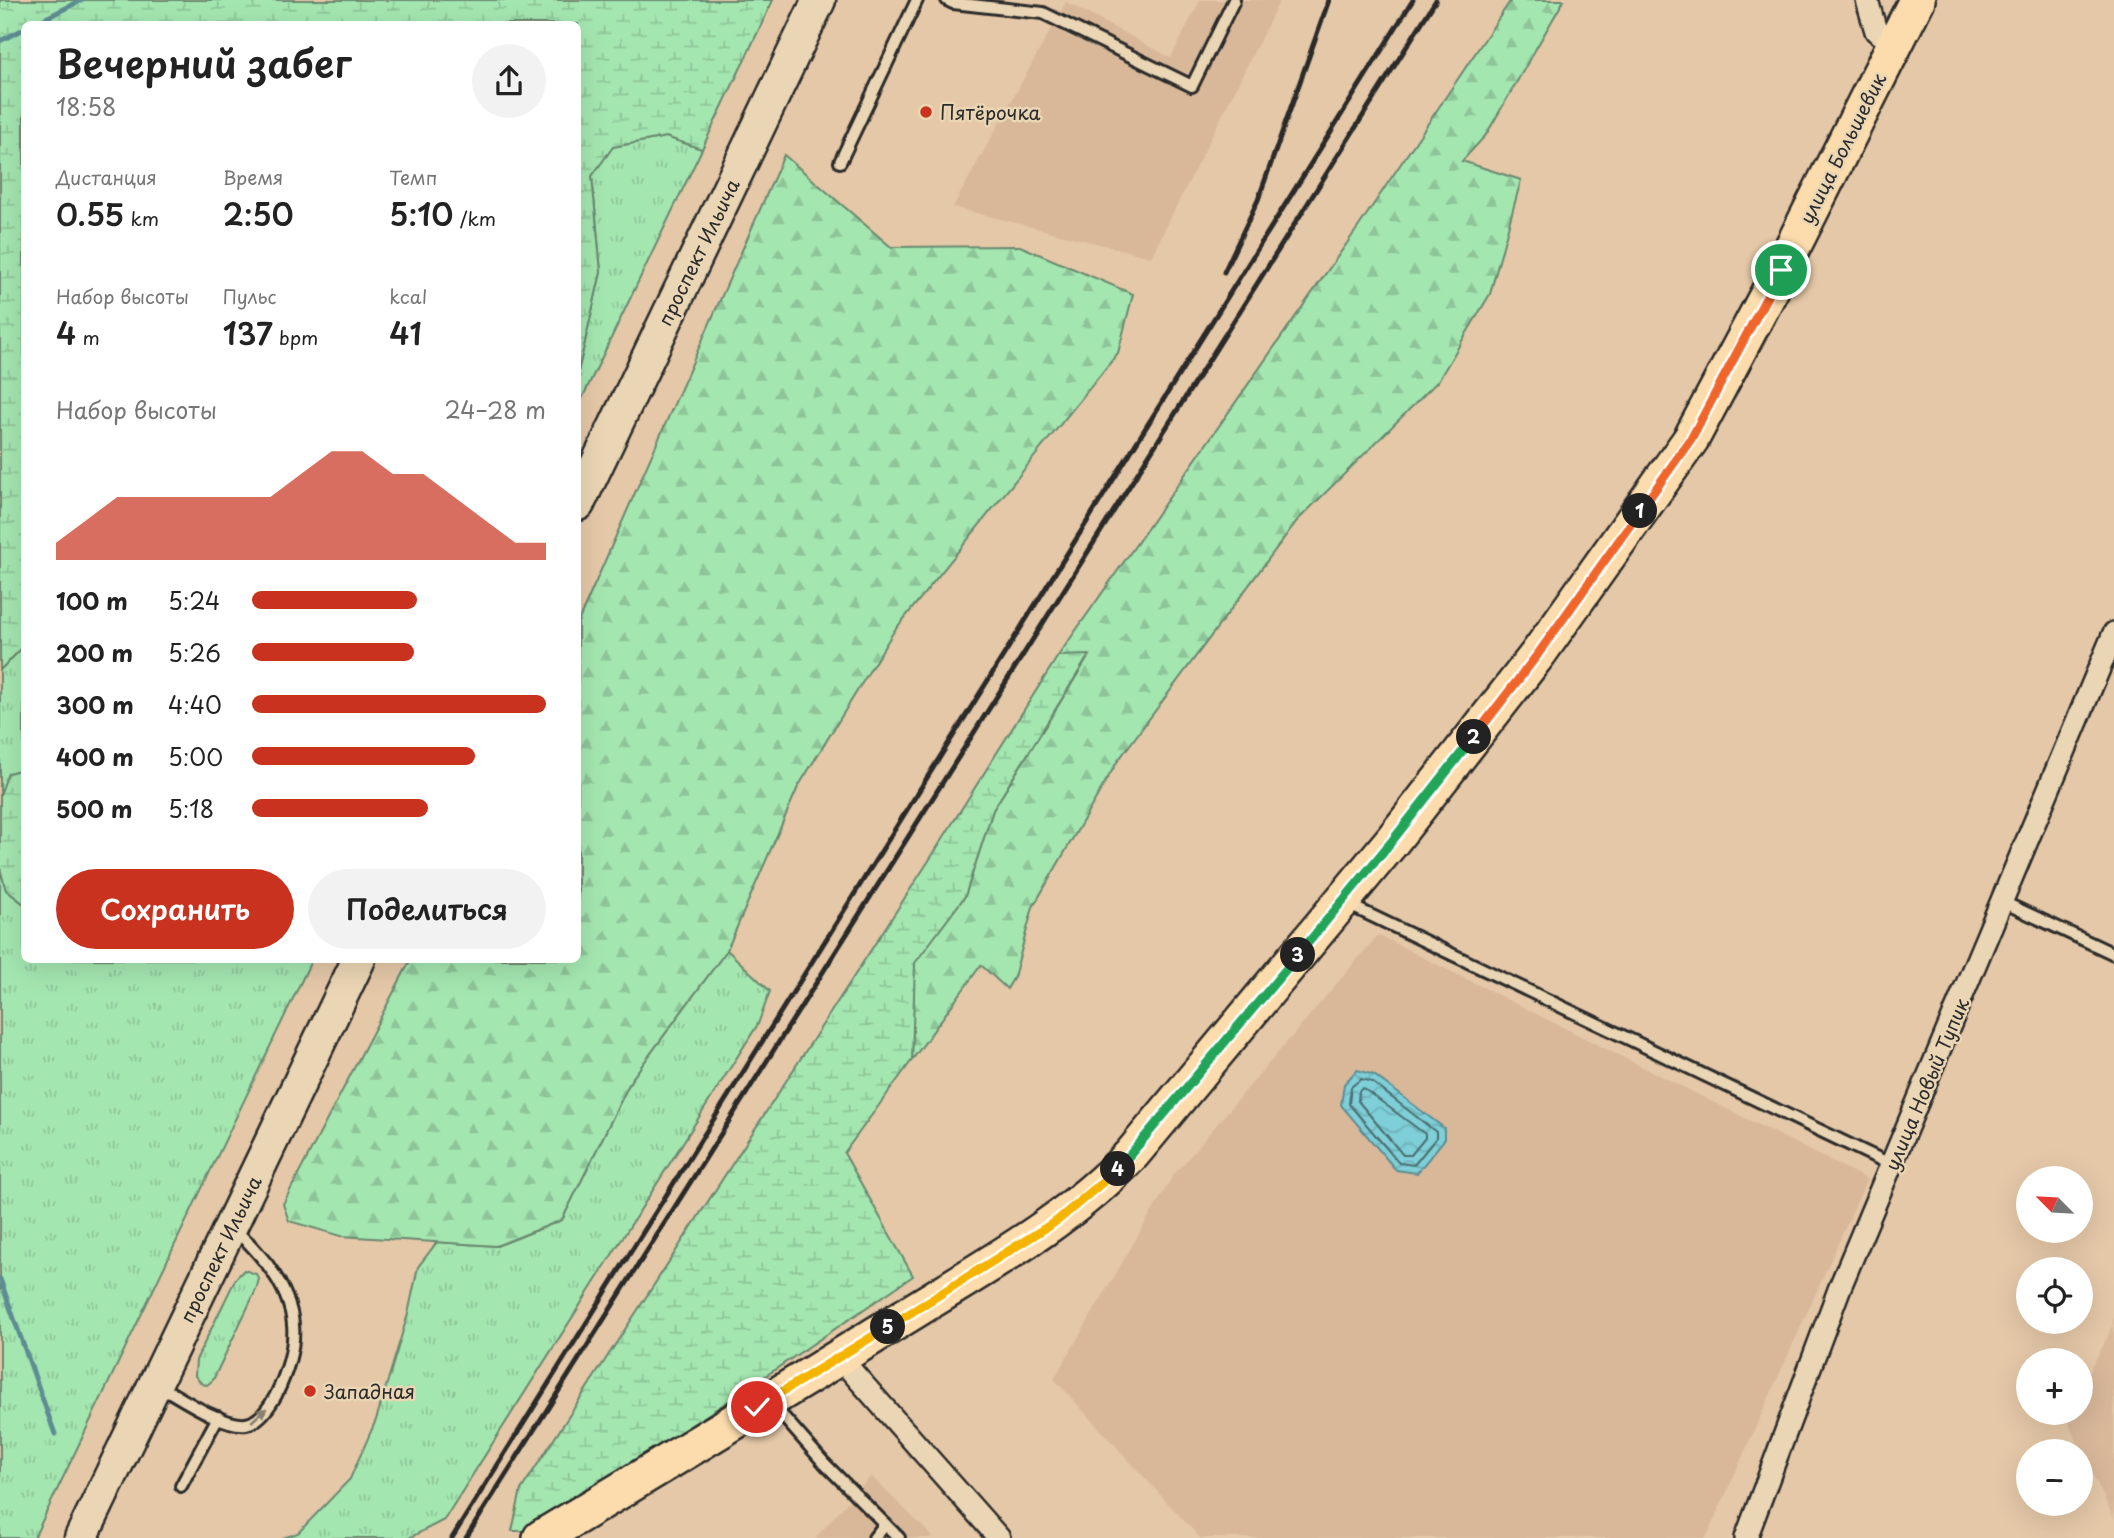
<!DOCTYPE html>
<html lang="ru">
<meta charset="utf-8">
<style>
:root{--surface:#fff;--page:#f2f2f2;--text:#222;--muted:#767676;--accent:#c8321e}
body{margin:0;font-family:"Playpen Sans",sans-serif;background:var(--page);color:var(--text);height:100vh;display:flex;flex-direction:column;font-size:26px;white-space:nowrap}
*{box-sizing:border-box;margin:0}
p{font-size:23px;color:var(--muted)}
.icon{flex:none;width:38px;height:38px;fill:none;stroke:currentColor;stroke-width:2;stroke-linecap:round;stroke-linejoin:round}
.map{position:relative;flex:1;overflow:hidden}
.side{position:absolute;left:21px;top:21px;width:560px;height:942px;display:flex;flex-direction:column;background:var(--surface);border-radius:10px;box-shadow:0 7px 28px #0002}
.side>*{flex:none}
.needle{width:46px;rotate:294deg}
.controls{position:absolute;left:2016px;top:1166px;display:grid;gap:14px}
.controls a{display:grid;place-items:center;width:77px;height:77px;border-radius:50%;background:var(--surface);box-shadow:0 7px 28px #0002;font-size:35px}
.pin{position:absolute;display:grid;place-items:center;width:60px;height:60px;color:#fff;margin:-30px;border:4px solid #fff;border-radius:50%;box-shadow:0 2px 7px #0007}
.km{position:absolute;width:35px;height:35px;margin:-18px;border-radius:50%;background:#222;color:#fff;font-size:19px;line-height:35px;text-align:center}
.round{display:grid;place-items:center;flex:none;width:74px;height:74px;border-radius:37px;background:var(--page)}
.overview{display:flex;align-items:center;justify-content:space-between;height:119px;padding:0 35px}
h1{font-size:38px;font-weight:600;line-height:52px}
.figures{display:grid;grid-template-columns:repeat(3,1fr);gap:10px;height:119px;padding:7px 35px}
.figures div{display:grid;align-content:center}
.figures b{font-size:30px;font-weight:600}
.figures small{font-size:19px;font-weight:400}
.figures p{font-size:19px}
.chart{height:196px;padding:14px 35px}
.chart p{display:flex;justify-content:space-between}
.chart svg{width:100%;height:126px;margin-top:7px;fill:var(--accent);opacity:.7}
.primary-button{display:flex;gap:14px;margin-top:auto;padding:14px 35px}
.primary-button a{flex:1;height:80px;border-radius:42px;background:var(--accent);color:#fff;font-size:28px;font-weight:600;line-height:80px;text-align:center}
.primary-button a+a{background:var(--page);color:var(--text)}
ul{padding:0 35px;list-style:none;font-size:23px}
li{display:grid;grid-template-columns:112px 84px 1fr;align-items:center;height:52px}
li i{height:18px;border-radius:9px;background:var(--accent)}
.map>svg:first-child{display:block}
.built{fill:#d9b89a}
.grass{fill:url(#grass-tufts);stroke:#68886e;stroke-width:2}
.forest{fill:url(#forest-firs);stroke:#68886e;stroke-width:2}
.wetland{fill:url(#wetland-marsh);stroke:#68886e;stroke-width:2}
.water{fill:url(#water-waves);stroke:#5d8d93;stroke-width:2}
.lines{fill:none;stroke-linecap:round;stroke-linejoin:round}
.shore{stroke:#4c6d70;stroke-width:2}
.stream{stroke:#5d8d93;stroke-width:5}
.lane-casing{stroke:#2b2b2b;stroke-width:16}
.street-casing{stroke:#2b2b2b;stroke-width:26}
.secondary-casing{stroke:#2b2b2b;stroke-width:37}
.primary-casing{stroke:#2b2b2b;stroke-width:40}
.lane{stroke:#ead6b4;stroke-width:10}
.street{stroke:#ead6b4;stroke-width:21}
.secondary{stroke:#ead6b4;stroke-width:32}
.primary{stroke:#fcdcac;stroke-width:35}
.rail{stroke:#2b2b2b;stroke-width:5}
.oneway{fill:#8a8070}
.split-1-casing{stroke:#fff;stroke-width:14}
.split-2-casing{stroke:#fff;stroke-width:14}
.split-3-casing{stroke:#fff;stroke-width:14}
.split-4-casing{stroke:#fff;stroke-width:14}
.split-5-casing{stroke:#fff;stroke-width:14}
.split-6-casing{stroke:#fff;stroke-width:14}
.split-1{stroke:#f0652b;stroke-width:9}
.split-2{stroke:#f0652b;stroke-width:9}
.split-3{stroke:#22a559;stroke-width:9}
.split-4{stroke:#22a559;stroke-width:9}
.split-5{stroke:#f5b400;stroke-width:9}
.split-6{stroke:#f5b400;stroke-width:9}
.poi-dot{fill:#c8321e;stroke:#ead6b4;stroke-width:2.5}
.labels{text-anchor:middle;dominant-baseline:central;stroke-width:5;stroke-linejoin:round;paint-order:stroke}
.poi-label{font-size:19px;fill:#2b2b2b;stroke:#ead6b4;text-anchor:start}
.street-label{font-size:19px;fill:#2b2b2b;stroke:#ead6b4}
</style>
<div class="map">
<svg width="2114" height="1538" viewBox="0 0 2114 1538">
<defs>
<pattern id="grass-tufts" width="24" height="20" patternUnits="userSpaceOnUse" patternTransform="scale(1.75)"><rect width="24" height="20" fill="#a4e6b0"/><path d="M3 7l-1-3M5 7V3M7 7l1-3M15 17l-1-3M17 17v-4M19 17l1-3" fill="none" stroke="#8dc598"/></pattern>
<pattern id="forest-firs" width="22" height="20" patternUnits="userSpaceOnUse" patternTransform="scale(1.75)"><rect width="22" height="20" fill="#a4e6b0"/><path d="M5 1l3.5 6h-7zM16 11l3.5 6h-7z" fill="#8dc598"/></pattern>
<pattern id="wetland-marsh" width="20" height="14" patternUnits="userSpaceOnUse" patternTransform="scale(1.75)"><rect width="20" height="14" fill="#a4e6b0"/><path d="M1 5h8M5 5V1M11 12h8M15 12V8" fill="none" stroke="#8dc598"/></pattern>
<pattern id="water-waves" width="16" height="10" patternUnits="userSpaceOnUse" patternTransform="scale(1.75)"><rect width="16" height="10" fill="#7ecfd8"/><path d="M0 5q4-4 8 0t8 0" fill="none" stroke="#6db2ba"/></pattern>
</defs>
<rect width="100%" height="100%" fill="#e5c8a8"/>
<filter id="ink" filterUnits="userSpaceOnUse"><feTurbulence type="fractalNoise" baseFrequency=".0143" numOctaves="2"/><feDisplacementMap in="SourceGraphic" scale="14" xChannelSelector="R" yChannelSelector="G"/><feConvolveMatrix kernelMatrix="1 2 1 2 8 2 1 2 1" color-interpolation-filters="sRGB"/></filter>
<g filter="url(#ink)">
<g class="built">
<polygon points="1200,0 1280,0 1151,257 953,207 1066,2 1171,58"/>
<polygon points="1378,935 1867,1179 1706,1538 1200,1538 1054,1379 1173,1176"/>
<polygon points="2114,1309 2114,1519 2066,1418 2069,1412 2081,1412 2081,1389 2113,1326"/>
<polygon points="871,1476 934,1538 815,1538"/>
</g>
<g class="grass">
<polygon points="666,137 702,149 578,407 578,372 601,272 592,176 612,147"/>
<polygon points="24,646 24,769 9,773 0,795 0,670"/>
<polygon points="0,868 6,890 24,904 24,959 312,959 34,1538 0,1538"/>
<polygon points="727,950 770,991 758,1024 444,1520 409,1538 283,1538 298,1533 350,1479 376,1420 408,1314 418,1267 437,1242 497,1246 562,1220 631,1080"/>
<polygon points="244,1270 256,1274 259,1279 256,1290 213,1380 207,1385 202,1384 195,1376 196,1360 236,1278"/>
</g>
<g class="forest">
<polygon points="1511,0 1564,0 1486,135 1462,161 1521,180 1490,294 1438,381 1296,522 1117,762 1033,907 1014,977 1007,989 981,965 912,1060 914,963 965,896 993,810 1089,656 1058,656 1359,226"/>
<polygon points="784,155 891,247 1020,246 1133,294 1118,353 894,631 798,787 727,950 631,1080 562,1220 496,1246 341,1236 289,1221 283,1204 411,959 578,959 578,622"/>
</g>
<g class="wetland">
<polygon points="0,0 773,0 702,149 666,137 613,147 592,176 601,272 578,372 578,24 24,24 24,646 0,670"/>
<polygon points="1089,655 993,810 965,896 915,963 912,1060 844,1153 913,1276 736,1396 529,1531 512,1531 521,1490 928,862 1058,656"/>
<polygon points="24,769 24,904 6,890 0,868 0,795 8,773"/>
</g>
<polygon class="water" points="1357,1070 1374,1075 1444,1128 1444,1140 1417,1173 1396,1170 1341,1105 1344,1084"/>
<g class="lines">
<g class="shore">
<polygon points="1361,1079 1372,1082 1436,1132 1436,1138 1414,1165 1399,1163 1349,1104 1351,1087"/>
<polygon points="1363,1088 1425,1134 1425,1138 1411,1155 1403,1155 1358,1101 1359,1091"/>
</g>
<g class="stream">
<polyline points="34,24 82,0"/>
<polyline points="0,41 24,29"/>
<polyline points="0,1279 55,1434"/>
</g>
<g class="lane-casing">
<g id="lane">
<polyline points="947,0 953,3 1043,13 1192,86 1234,0"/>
<polyline points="840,162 917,0"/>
<polyline points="2003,902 2114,954"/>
<polyline points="1345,903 1892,1165"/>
<path d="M158,1385C178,1396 223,1427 246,1424C260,1422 270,1406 276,1395C300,1346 301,1309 267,1264C256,1251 247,1239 233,1230"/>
<polyline points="773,1405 825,1464 899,1538"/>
<polyline points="181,1486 218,1417"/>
<polyline points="874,1538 885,1524"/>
</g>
</g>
<g class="street-casing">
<g id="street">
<polyline points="1867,0 1876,31 1895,43"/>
<polyline points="839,1357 999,1538"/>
<polyline points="1746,1538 1840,1287 2114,633"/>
</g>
</g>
<g class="secondary-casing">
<g id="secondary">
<polyline points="578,504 819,0"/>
<polyline points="81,1538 359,959"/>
</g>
</g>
<g class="primary-casing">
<path id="primary" d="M541,1538C663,1465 784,1392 904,1317C984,1267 1066,1223 1132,1154L1392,841L1538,654L1691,439L1781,270L1917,0"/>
</g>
<use href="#lane" class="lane"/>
<use href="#street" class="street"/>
<use href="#secondary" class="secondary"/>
<use href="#primary" class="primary"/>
<g class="rail">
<polyline points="1224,272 1258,200 1329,0"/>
<polyline points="452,1538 1413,0"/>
<polyline points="466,1538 1436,0"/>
</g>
</g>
<defs><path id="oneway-solid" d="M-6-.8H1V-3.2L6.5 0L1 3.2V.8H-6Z" transform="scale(1.75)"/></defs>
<use class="oneway" href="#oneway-solid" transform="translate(259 1415) rotate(-42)"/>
</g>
<g class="lines" filter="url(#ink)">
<g class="split-1-casing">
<polyline id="split-1" points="1640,511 1691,439 1781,270"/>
</g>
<g class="split-2-casing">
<polyline id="split-2" points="1474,737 1538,654 1640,511"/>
</g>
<g class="split-3-casing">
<polyline id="split-3" points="1298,955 1392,841 1474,737"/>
</g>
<g class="split-4-casing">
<polyline id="split-4" points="1118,1169 1298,955"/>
</g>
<g class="split-5-casing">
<polyline id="split-5" points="888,1327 1058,1220 1118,1169"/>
</g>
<g class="split-6-casing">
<polyline id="split-6" points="757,1407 888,1327"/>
</g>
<use href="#split-1" class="split-1"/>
<use href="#split-2" class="split-2"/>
<use href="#split-3" class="split-3"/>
<use href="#split-4" class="split-4"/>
<use href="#split-5" class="split-5"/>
<use href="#split-6" class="split-6"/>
</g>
<g class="poi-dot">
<circle cx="926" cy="112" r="7"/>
<circle cx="310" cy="1391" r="7"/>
</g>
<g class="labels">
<g class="poi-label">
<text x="940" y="112">Пятёрочка</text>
<text x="324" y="1391">Западная</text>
</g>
<g class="street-label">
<text transform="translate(1842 148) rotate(-63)">улица Большевик</text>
<text transform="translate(698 252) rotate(-64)">проспект Ильича</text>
<text transform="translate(1926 1084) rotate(-67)">улица Новый Тупик</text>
<text transform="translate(220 1249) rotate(-64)">проспект Ильича</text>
</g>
</g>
</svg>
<div class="controls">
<a><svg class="needle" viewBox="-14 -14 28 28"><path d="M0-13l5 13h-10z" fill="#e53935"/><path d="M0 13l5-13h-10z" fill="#767676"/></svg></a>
<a><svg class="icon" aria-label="locate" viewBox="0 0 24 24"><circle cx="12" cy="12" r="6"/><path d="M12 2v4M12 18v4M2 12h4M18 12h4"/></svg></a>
<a>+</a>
<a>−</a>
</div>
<div class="pin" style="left:1781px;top:270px;background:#1e9e55"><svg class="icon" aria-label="arrive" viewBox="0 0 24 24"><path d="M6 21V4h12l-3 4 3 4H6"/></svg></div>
<div class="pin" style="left:757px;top:1407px;background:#d93025"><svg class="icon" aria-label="check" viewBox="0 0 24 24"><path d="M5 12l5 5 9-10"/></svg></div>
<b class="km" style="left:1640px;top:511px">1</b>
<b class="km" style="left:1474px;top:737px">2</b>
<b class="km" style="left:1298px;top:955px">3</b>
<b class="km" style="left:1118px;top:1169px">4</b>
<b class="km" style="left:888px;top:1327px">5</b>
<section class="side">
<div class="overview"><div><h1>Вечерний забег</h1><p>18:58</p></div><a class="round"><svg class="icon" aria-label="share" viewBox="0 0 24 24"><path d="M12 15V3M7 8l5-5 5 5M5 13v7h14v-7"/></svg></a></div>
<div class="figures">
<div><p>Дистанция</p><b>0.55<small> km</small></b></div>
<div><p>Время</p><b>2:50</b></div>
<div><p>Темп</p><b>5:10<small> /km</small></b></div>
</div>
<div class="figures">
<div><p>Набор высоты</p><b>4<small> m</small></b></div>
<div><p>Пульс</p><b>137<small> bpm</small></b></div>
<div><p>kcal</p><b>41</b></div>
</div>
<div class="chart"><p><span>Набор высоты</span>24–28 m</p>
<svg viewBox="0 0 160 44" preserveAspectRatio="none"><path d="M0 44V38L10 30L20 22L30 22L40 22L50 22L60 22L70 22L80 14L90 6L100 6L110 14L120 14L130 22L140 30L150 38L160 38V44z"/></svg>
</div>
<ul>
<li><b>100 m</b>5:24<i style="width:56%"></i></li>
<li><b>200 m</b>5:26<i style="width:55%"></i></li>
<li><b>300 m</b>4:40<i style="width:100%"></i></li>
<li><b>400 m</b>5:00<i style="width:76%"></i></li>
<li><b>500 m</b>5:18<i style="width:60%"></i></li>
</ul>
<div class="primary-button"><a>Сохранить</a><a>Поделиться</a></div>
</section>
</div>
